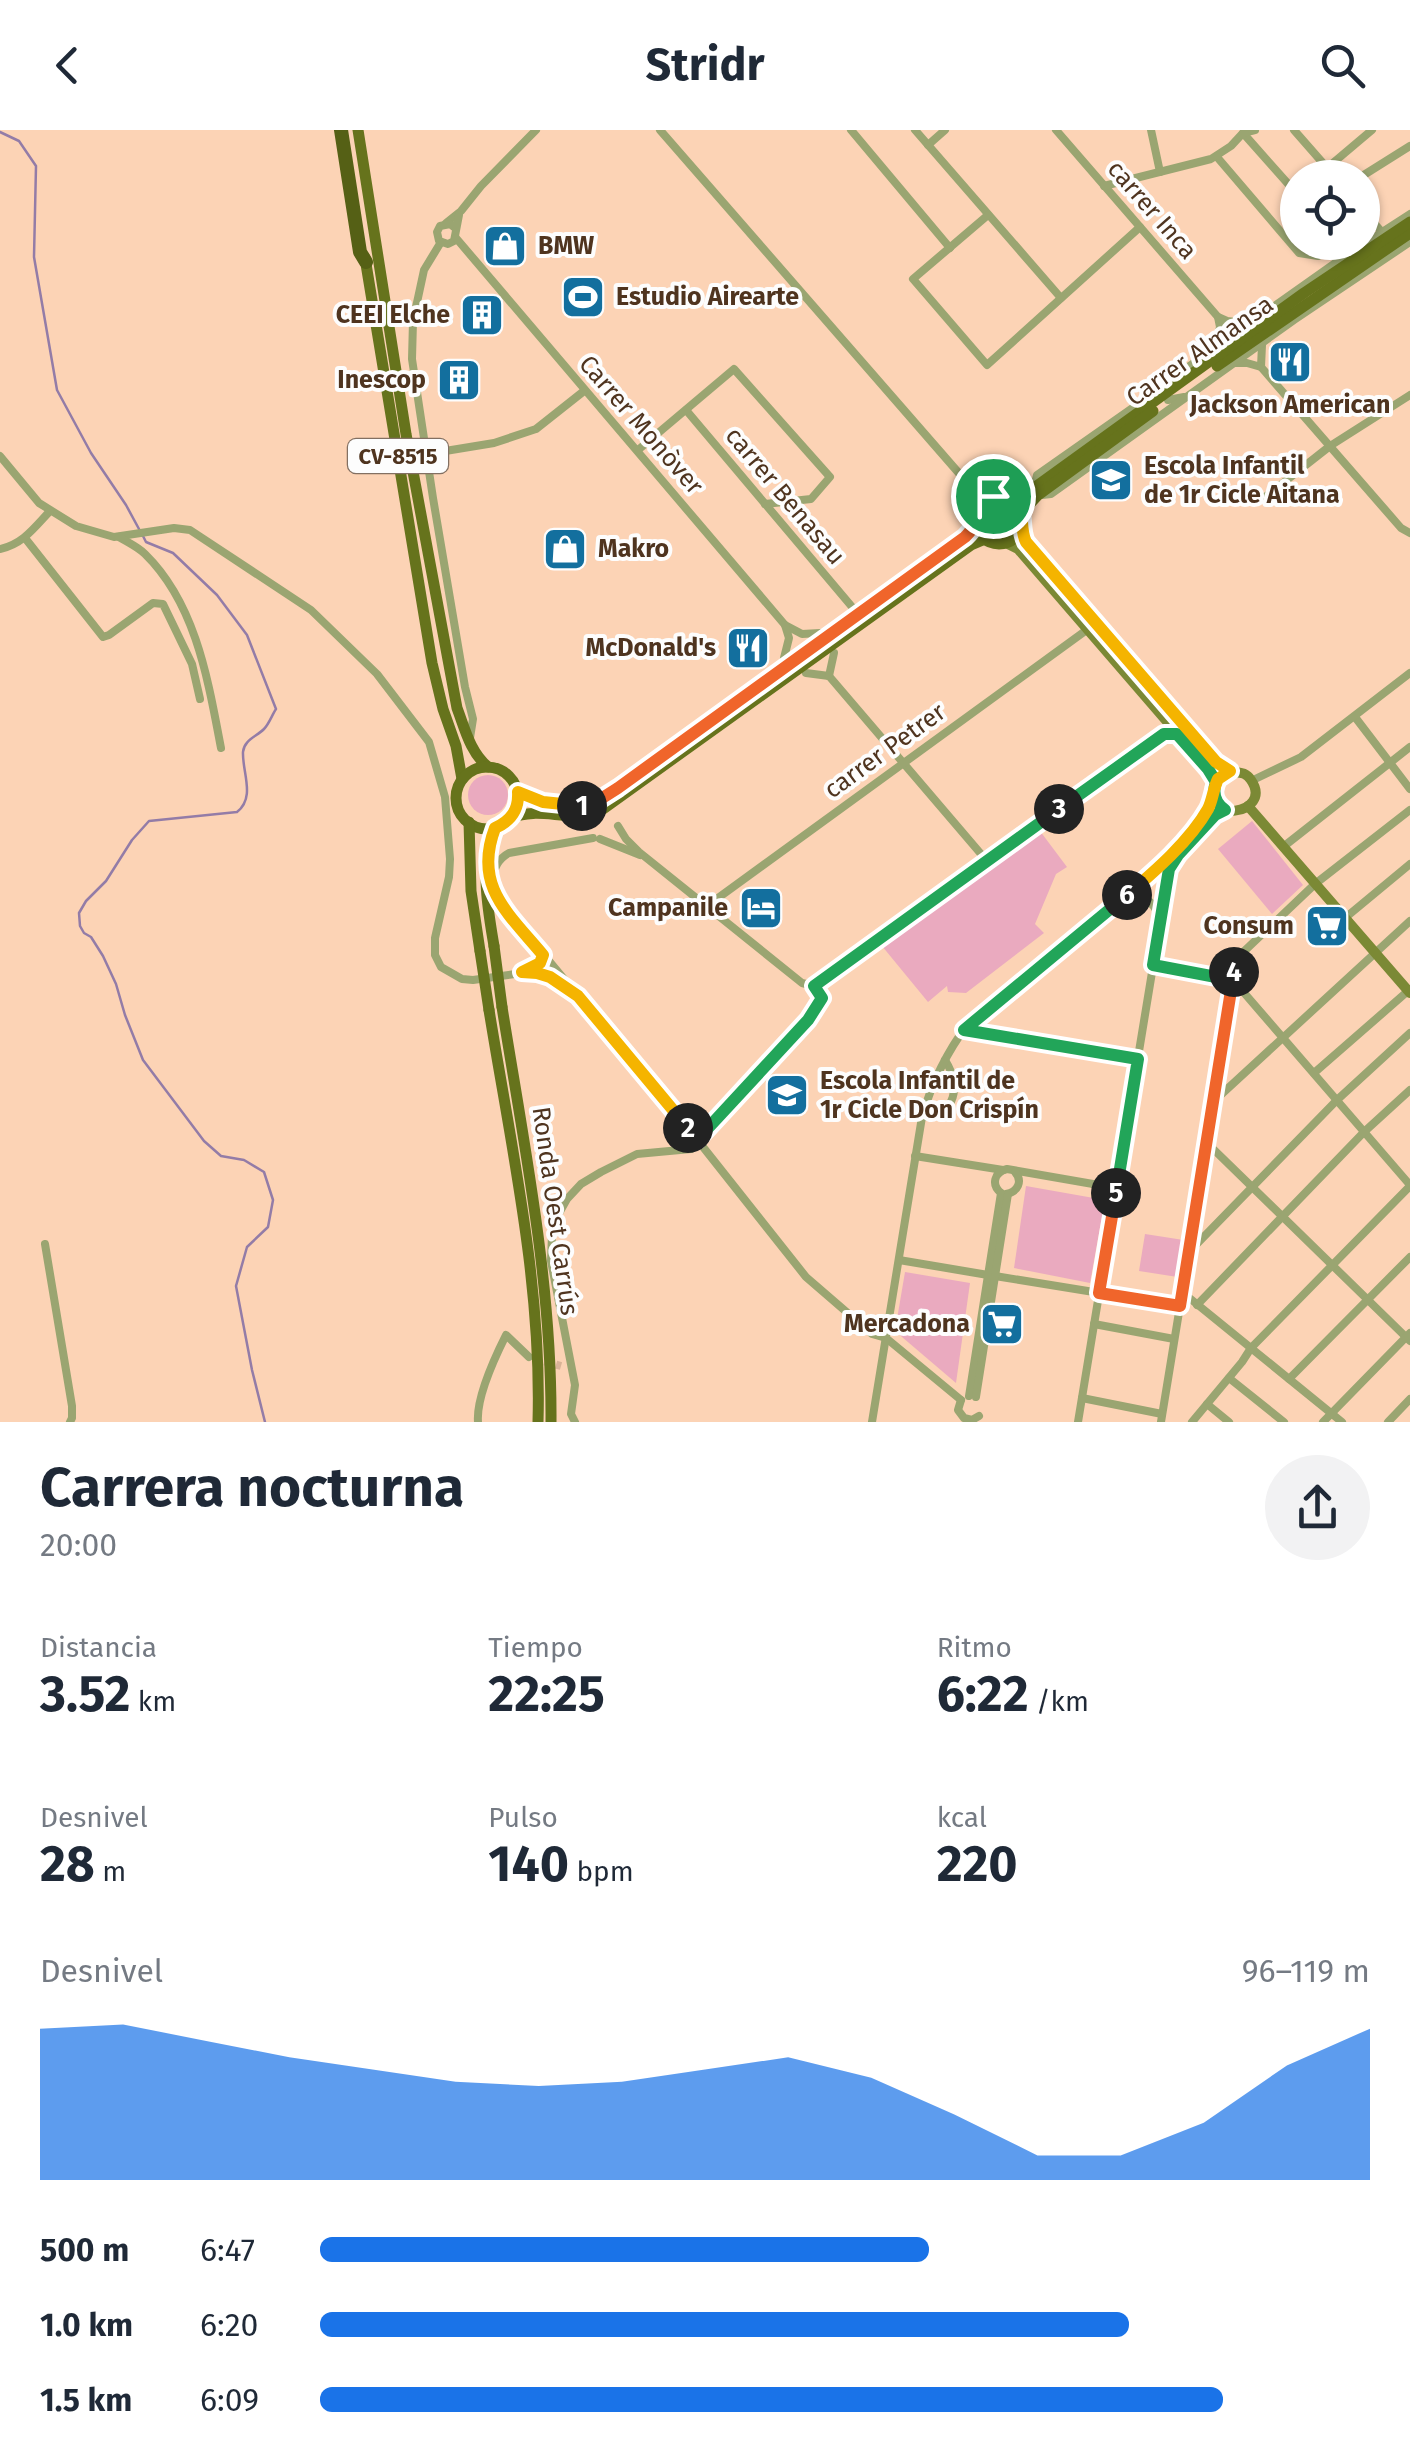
<!DOCTYPE html>
<html lang="es">
<meta charset="utf-8">
<style>
:root{--surface:#fff;--page:#f2f2f3;--text:#1f2937;--muted:#747a83;--accent:#1a73e8}
body{margin:0;font-family:"Fira Sans",sans-serif;background:var(--page);color:var(--text);height:100vh;display:flex;flex-direction:column;font-size:38px;white-space:nowrap}
*{box-sizing:border-box;margin:0}
p{font-size:32px;color:var(--muted)}
.icon{flex:none;width:55px;height:55px;fill:none;stroke:currentColor;stroke-width:2;stroke-linecap:round;stroke-linejoin:round}
.map{position:relative;height:1292px;overflow:hidden}
.panel{display:flex;flex-direction:column;background:var(--surface);flex:1}
.panel>*{flex:none}
.tools{position:absolute;left:1280px;top:30px;display:grid;gap:20px}
.tools a{display:grid;place-items:center;width:100px;height:100px;border-radius:50%;background:var(--surface);box-shadow:0 2px 8px #0004;font-size:50px}
.pin{position:absolute;display:grid;place-items:center;width:85px;height:85px;color:#fff;margin:-42px;border:5px solid #fff;border-radius:50%;box-shadow:0 2px 10px #0007}
.km{position:absolute;width:50px;height:50px;margin:-25px;border-radius:50%;background:#222;color:#fff;font-size:28px;line-height:50px;text-align:center}
.round{display:grid;place-items:center;flex:none;width:105px;height:105px;border-radius:52px;background:var(--page)}
.overview{display:flex;align-items:center;justify-content:space-between;height:170px;padding:0 40px}
h1{font-size:55px;font-weight:700;line-height:75px}
.stats{display:grid;grid-template-columns:repeat(3,1fr);gap:15px;height:170px;padding:10px 40px}
.stats div{display:grid;align-content:center}
.stats b{font-size:50px;font-weight:700}
.stats small{font-size:28px;font-weight:400}
.stats p{font-size:28px}
.chart{height:280px;padding:20px 40px}
.chart p{display:flex;justify-content:space-between}
.chart svg{width:100%;height:180px;margin-top:10px;fill:var(--accent);opacity:.7}
ul{padding:0 40px;list-style:none;font-size:32px}
li{display:grid;grid-template-columns:160px 120px 1fr;align-items:center;height:75px}
li i{height:25px;border-radius:12px;background:var(--accent)}
header{display:flex;justify-content:space-between;align-items:center;height:130px;padding:0 40px;background:var(--surface);font-size:45px;font-weight:700}
.map>svg:first-child{display:block}
.green{fill:#eaaabf}
.lines{fill:none;stroke-linecap:round;stroke-linejoin:round}
.stream{stroke:#937ca7;stroke-width:2.5}
.street-tunnel{stroke:#d9b397;stroke-width:8;stroke-dasharray:8 4;stroke-linecap:butt}
.street{stroke:#9aa571;stroke-width:8}
.secondary{stroke:#7b8935;stroke-width:10}
.primary{stroke:#66731c;stroke-width:11}
.highway{stroke:#556015;stroke-width:14}
.primary-bridge{stroke:#66731c;stroke-width:11}
.split-1-casing{stroke:#fff;stroke-width:20}
.split-2-casing{stroke:#fff;stroke-width:20}
.split-3-casing{stroke:#fff;stroke-width:20}
.split-4-casing{stroke:#fff;stroke-width:20}
.split-5-casing{stroke:#fff;stroke-width:20}
.split-6-casing{stroke:#fff;stroke-width:20}
.split-7-casing{stroke:#fff;stroke-width:20}
.split-1{stroke:#f0652b;stroke-width:12}
.split-2{stroke:#f5b400;stroke-width:12}
.split-3{stroke:#22a559;stroke-width:12}
.split-4{stroke:#22a559;stroke-width:12}
.split-5{stroke:#f0652b;stroke-width:12}
.split-6{stroke:#22a559;stroke-width:12}
.split-7{stroke:#f5b400;stroke-width:12}
.labels{text-anchor:middle;dominant-baseline:central;stroke-width:8;stroke-linejoin:round;paint-order:stroke}
.shield{fill:#fdfdfd;stroke:#837062;stroke-width:2.5}
.shield-label{font-size:22px;font-weight:bold;fill:#4f341f}
.street-label{font-size:25px;fill:#4f341f;stroke:#fdfdfd}
.poi-label{font-size:25px;font-weight:bold;fill:#4f341f;stroke:#fdfdfd;text-anchor:end}
</style>
<header><svg class="icon" aria-label="back" viewBox="0 0 24 24"><path d="M15 5l-7 7 7 7"/></svg>Stridr<svg class="icon" aria-label="search" viewBox="0 0 24 24"><circle cx="10" cy="10" r="6"/><path d="M15 15l6 6"/></svg></header>
<div class="map">
<svg width="1410" height="1292" viewBox="0 0 1410 1292">
<rect width="100%" height="100%" fill="#fcd3b5"/>
<g class="green">
<circle cx="998" cy="388" r="18"/>
<circle cx="488" cy="665" r="20"/>
<polygon points="1252,691 1303,755 1272,784 1218,719"/>
<polygon points="1040,701 1067,737 1056,744 1035,794 1044,803 966,863 948,862 947,856 928,872 882,816"/>
<polygon points="1026,1056 1105,1070 1090,1153 1014,1138"/>
<polygon points="1145,1104 1190,1111 1184,1148 1139,1141"/>
<polygon points="905,1142 970,1153 956,1253 895,1201"/>
</g>
<g class="lines">
<g class="stream">
<polyline points="0,2 19,11 36,36 34,127 57,260 91,323 126,375 139,399"/>
<path d="M143,406L146,412L173,423L217,465L247,505L276,579C272,585 269,594 264,599C256,607 244,610 243,622C242,642 256,667 237,682L149,691L132,710L106,751L86,771L79,783L80,796L84,803L91,807L103,826L116,854L125,885L143,930L204,1011L221,1026L244,1030L264,1042L273,1070L268,1097L247,1117L236,1156L252,1240L265,1292"/>
</g>
<polyline class="street-tunnel" points="533,1228 561,1236"/>
<g class="street">
<polyline points="660,0 964,349 978,377"/>
<polyline points="851,0 950,118"/>
<polyline points="915,0 1061,168"/>
<polyline points="1056,0 1218,187"/>
<polyline points="1151,0 1160,42"/>
<polyline points="1294,0 1336,48"/>
<polyline points="1243,3 1298,65"/>
<polyline points="928,15 945,0"/>
<polyline points="1217,27 1299,123 1318,126 1339,113"/>
<polyline points="1327,38 1372,0"/>
<polyline points="1359,48 1410,16"/>
<polyline points="1104,56 1211,29 1231,16 1243,3 1255,0"/>
<polyline points="1362,79 1381,101"/>
<polyline points="988,85 913,149 987,235 1140,97"/>
<polyline points="446,93 461,81 481,56 536,0"/>
<polyline points="455,98 450,94 440,96 437,102 439,111 448,114 454,111 459,85"/>
<polyline points="456,108 785,495 802,504 820,503"/>
<polyline points="441,112 424,140 413,191 412,229 433,368 465,557 473,589 470,608"/>
<polyline points="1215,216 1220,197 1218,187 1227,191 1246,193"/>
<polyline points="1233,233 1247,233 1261,237 1262,215"/>
<polyline points="1261,237 1401,398 1410,403"/>
<polyline points="1157,259 1348,124 1410,84"/>
<polyline points="1168,270 1184,267"/>
<polyline points="686,280 853,478"/>
<polyline points="638,320 734,239 830,347 811,369 765,374"/>
<polyline points="427,324 494,313 536,299 584,261"/>
<polyline points="0,326 39,373 76,396 114,407 174,398 190,400 311,480 377,544 429,612 445,667 450,729 449,747 435,808 435,825 441,837 462,849 473,850 522,843 537,843 549,847 578,866 669,974 806,1147 872,1204 886,1208 961,1270"/>
<polyline points="964,349 993,366"/>
<polyline points="1034,358 1037,345 1161,258"/>
<polyline points="1042,365 1051,364 1294,190 1410,112"/>
<polyline points="1264,368 1330,316 1410,265"/>
<path d="M119,407C127,412 138,417 145,424C196,474 208,550 221,618"/>
<polyline points="25,408 103,507 109,505 153,473 163,474 192,534 200,569"/>
<path d="M0,419C23,414 34,398 50,381"/>
<polyline points="784,528 789,508 785,495"/>
<polyline points="806,543 829,546 987,731"/>
<polyline points="829,546 834,523"/>
<polyline points="1355,587 1410,659"/>
<polyline points="1251,651 1301,627 1410,543"/>
<polyline points="618,696 626,709 639,722 802,853 814,856"/>
<polyline points="600,709 640,725"/>
<polyline points="1283,717 1410,617"/>
<polyline points="490,748 496,767 569,855"/>
<path d="M492,751C494,738 498,729 509,723L593,708"/>
<path d="M1124,769C1141,764 1153,769 1159,787"/>
<polyline points="707,776 1088,499"/>
<polyline points="1345,788 1410,734"/>
<polyline points="1153,835 1233,850 1410,1055"/>
<polyline points="1217,847 1315,754 1410,680"/>
<polyline points="964,900 1137,929"/>
<polyline points="1314,943 1408,861"/>
<polyline points="1213,972 1410,791"/>
<path d="M922,987C957,985 961,956 945,930"/>
<polyline points="1206,1012 1410,1211"/>
<polyline points="915,1026 1003,1040"/>
<path d="M1001,1063C991,1055 994,1042 1007,1039L1116,1058"/>
<path d="M1006,1064C1018,1062 1023,1051 1015,1042"/>
<polyline points="45,1114 72,1276 72,1288 70,1292"/>
<polyline points="1188,1123 1337,970 1410,903"/>
<polyline points="899,1130 988,1145"/>
<polyline points="995,1146 1180,1176"/>
<polyline points="1182,1162 1342,1292"/>
<polyline points="1197,1175 1364,1002 1410,960"/>
<polyline points="1094,1194 1174,1209"/>
<polyline points="1229,1248 1284,1292"/>
<polyline points="1289,1249 1410,1127"/>
<polyline points="969,1266 1001,1063"/>
<polyline points="976,1267 1008,1064"/>
<polyline points="1082,1268 1162,1284"/>
<polyline points="961,1270 958,1280 964,1288 972,1290 979,1286"/>
<polyline points="1207,1274 1229,1292"/>
<path d="M478,1292C476,1267 495,1227 506,1205L529,1227"/>
<polyline points="575,1292 571,1284 575,1255 551,1131 552,1105 558,1085 567,1069 581,1054 601,1042 637,1024 691,1019 808,891 821,867 814,856 1152,612 1164,604 1177,604"/>
<path d="M872,1292L922,987C932,952 946,923 968,894L1155,741L1202,688L1213,663"/>
<path d="M1078,1292L1169,739C1182,719 1203,691 1225,680"/>
<polyline points="1161,1292 1237,828"/>
<polyline points="1192,1292 1242,1232 1251,1218 1410,1056"/>
<polyline points="1323,1292 1410,1203"/>
<polyline points="1388,1292 1410,1269"/>
</g>
<g class="secondary">
<path d="M1021,401L1027,412L1216,632C1218,634 1227,640 1229,641C1238,643 1245,641 1251,650C1275,685 1196,697 1217,649L1231,641"/>
<polyline points="1006,413 1018,419 1208,639 1215,653"/>
<polyline points="1248,676 1410,863"/>
</g>
<g class="primary">
<path d="M358,0L406,304L457,578C465,599 470,622 488,637"/>
<polyline points="365,128 432,533 443,579 456,616 462,649"/>
<polyline points="1217,236 1410,103"/>
<circle cx="999" cy="390" r="24"/>
<polyline points="1012,369 1034,358 1304,163 1410,92"/>
<polyline points="1022,382 1038,365 1153,281"/>
<circle cx="487" cy="668" r="31"/>
<path d="M518,662C542,678 580,681 605,667L965,407L975,394"/>
<path d="M511,688C542,675 572,695 603,679L971,415L985,409"/>
<polyline points="469,692 471,761 480,821"/>
<path d="M494,816C487,774 480,738 495,698"/>
<path d="M502,877C524,1015 552,1152 551,1292"/>
<path d="M489,880C511,1016 542,1154 538,1292"/>
</g>
<polyline class="highway" points="341,0 360,122 366,132"/>
<g class="primary-bridge">
<polyline points="494,816 502,877"/>
<polyline points="480,821 489,880"/>
</g>
</g>
<g class="lines">
<g class="split-1-casing">
<path id="split-1" d="M582,676L596,672L618,658L965,407C967,405 973,398 974,395C980,380 974,375 993,366"/>
</g>
<g class="split-2-casing">
<path id="split-2" d="M582,676L543,672L518,662C519,680 511,691 495,698C473,756 508,783 543,825L540,833L522,842L537,843L550,847L578,866L688,998"/>
</g>
<g class="split-3-casing">
<polyline id="split-3" points="688,998 697,1010 808,890 822,868 814,856 1059,679"/>
</g>
<g class="split-4-casing">
<path id="split-4" d="M1059,679L1164,604H1177L1208,639L1216,652C1212,664 1215,673 1225,680L1215,685L1178,725L1169,739L1153,835L1216,847L1236,828L1234,842"/>
</g>
<g class="split-5-casing">
<polyline id="split-5" points="1116,1063 1099,1163 1180,1176 1234,842"/>
</g>
<g class="split-6-casing">
<polyline id="split-6" points="1116,1063 1138,929 964,900 1127,765"/>
</g>
<g class="split-7-casing">
<path id="split-7" d="M993,366C1033,362 1016,393 1026,412L1216,632L1230,641L1218,649C1213,659 1213,669 1208,679C1190,711 1154,742 1127,765"/>
</g>
<use href="#split-1" class="split-1"/>
<use href="#split-2" class="split-2"/>
<use href="#split-3" class="split-3"/>
<use href="#split-4" class="split-4"/>
<use href="#split-5" class="split-5"/>
<use href="#split-6" class="split-6"/>
<use href="#split-7" class="split-7"/>
</g>
<defs>
<g id="shop-square" transform="scale(2.25)"><rect x="-9" y="-9" width="18" height="18" rx="4" fill="#136f9e" stroke="#fdfdfd"/><path d="M-5-2.5h2.3a2.7 3.5 0 0 1 5.4 0H5L5.5 6h-11ZM-1.5-2.5h3a1.5 2.3 0 0 0-3 0Z" fill="#fff"/></g>
<g id="stadium-square" transform="scale(2.25)"><rect x="-9" y="-9" width="18" height="18" rx="4" fill="#136f9e" stroke="#fdfdfd"/><path d="M0-5a6.5 5 0 1 0 0 10a6.5 5 0 1 0 0-10ZM-3.5-1.8h7v3.6h-7Z" fill="#fff"/></g>
<g id="building-square" transform="scale(2.25)"><rect x="-9" y="-9" width="18" height="18" rx="4" fill="#136f9e" stroke="#fdfdfd"/><path d="M-4-6H4V6H1V3H-1V6H-4ZM-2.5-4.3h1.7v1.8h-1.7ZM.8-4.3h1.7v1.8H.8ZM-2.5-1h1.7V.8h-1.7ZM.8-1h1.7V.8H.8Z" fill="#fff"/></g>
<g id="restaurant-square" transform="scale(2.25)"><rect x="-9" y="-9" width="18" height="18" rx="4" fill="#136f9e" stroke="#fdfdfd"/><path d="M-5-6h1v4h1v-4h1v4h1v-4h1v5L-1.5 .5V6h-2V.5L-5-1ZM5-6V6H3V1.5H1.5Q1.5-4 5-6Z" fill="#fff"/></g>
<g id="school-square" transform="scale(2.25)"><rect x="-9" y="-9" width="18" height="18" rx="4" fill="#136f9e" stroke="#fdfdfd"/><path d="M0-5L7-2L0 1L-7-2ZM-4 1L0 2.5L4 1V4Q0 6-4 4Z" fill="#fff"/></g>
<g id="hotel-square" transform="scale(2.25)"><rect x="-9" y="-9" width="18" height="18" rx="4" fill="#136f9e" stroke="#fdfdfd"/><path d="M-6-4.5h1.5V1H6V5H4.5V3h-9V5H-6ZM-4 0a1.8 1.8 0 1 1 3.6 0ZM.5 0V-2.5h3Q6-2.5 6 0Z" fill="#fff"/></g>
<g id="supermarket-square" transform="scale(2.25)"><rect x="-9" y="-9" width="18" height="18" rx="4" fill="#136f9e" stroke="#fdfdfd"/><path d="M-6-5.5h2.5l.6 2H6L4.5 2H-2.5L-4.4-4H-6ZM-1.5 3.2a1.3 1.3 0 1 0 .1 0ZM3 3.2a1.3 1.3 0 1 0 .1 0Z" fill="#fff"/></g>
</defs>
<g fill-rule="evenodd">
<use href="#shop-square" x="505" y="116"/>
<use href="#stadium-square" x="583" y="167"/>
<use href="#building-square" x="482" y="185"/>
<use href="#restaurant-square" x="1290" y="232"/>
<use href="#building-square" x="459" y="250"/>
<use href="#school-square" x="1111" y="350"/>
<use href="#shop-square" x="565" y="419"/>
<use href="#restaurant-square" x="748" y="518"/>
<use href="#hotel-square" x="761" y="778"/>
<use href="#supermarket-square" x="1327" y="796"/>
<use href="#school-square" x="787" y="965"/>
<use href="#supermarket-square" x="1002" y="1194"/>
</g>
<g class="labels">
<rect class="shield" x="348" y="309" width="100" height="34" rx="8"/>
<g class="shield-label">
<text x="398" y="326">CV-8515</text>
</g>
<g class="street-label">
<text transform="translate(1152 80) rotate(49)">carrer Inca</text>
<text transform="translate(1200 221) rotate(-35)">Carrer Almansa</text>
<text transform="translate(641 295) rotate(49)">Carrer Monòver</text>
<text transform="translate(785 366) rotate(50)">carrer Benasau</text>
<text transform="translate(885 621) rotate(-36)">carrer Petrer</text>
<text transform="translate(555 1081) rotate(82)">Ronda Oest Carrús</text>
</g>
<g class="poi-label">
<text x="538" y="116" text-anchor="start">BMW</text>
<text x="616" y="167" text-anchor="start">Estudio Airearte</text>
<text x="450" y="185">CEEI Elche</text>
<text x="426" y="250">Inescop</text>
<text x="1290" y="275" text-anchor="middle">Jackson American</text>
<text x="1144" y="336" text-anchor="start">Escola Infantil<tspan x="1144" dy="29">de 1r Cicle Aitana</tspan></text>
<text x="598" y="419" text-anchor="start">Makro</text>
<text x="716" y="518">McDonald's</text>
<text x="728" y="778">Campanile</text>
<text x="1294" y="796">Consum</text>
<text x="820" y="951" text-anchor="start">Escola Infantil de<tspan x="820" dy="29">1r Cicle Don Crispín</tspan></text>
<text x="970" y="1194">Mercadona</text>
</g>
</g>
</svg>
<div class="tools">
<a><svg class="icon" aria-label="locate" viewBox="0 0 24 24"><circle cx="12" cy="12" r="6"/><path d="M12 2v4M12 18v4M2 12h4M18 12h4"/></svg></a>
</div>
<div class="pin" style="left:993px;top:366px;background:#1e9e55"><svg class="icon" aria-label="arrive" viewBox="0 0 24 24"><path d="M6 21V4h12l-3 4 3 4H6"/></svg></div>
<b class="km" style="left:582px;top:676px">1</b>
<b class="km" style="left:688px;top:998px">2</b>
<b class="km" style="left:1059px;top:679px">3</b>
<b class="km" style="left:1234px;top:842px">4</b>
<b class="km" style="left:1116px;top:1063px">5</b>
<b class="km" style="left:1127px;top:765px">6</b>
</div>
<section class="panel">
<div class="overview"><div><h1>Carrera nocturna</h1><p>20:00</p></div><a class="round"><svg class="icon" aria-label="share" viewBox="0 0 24 24"><path d="M12 15V3M7 8l5-5 5 5M5 13v7h14v-7"/></svg></a></div>
<div class="stats">
<div><p>Distancia</p><b>3.52<small> km</small></b></div>
<div><p>Tiempo</p><b>22:25</b></div>
<div><p>Ritmo</p><b>6:22<small> /km</small></b></div>
</div>
<div class="stats">
<div><p>Desnivel</p><b>28<small> m</small></b></div>
<div><p>Pulso</p><b>140<small> bpm</small></b></div>
<div><p>kcal</p><b>220</b></div>
</div>
<div class="chart"><p><span>Desnivel</span>96–119 m</p>
<svg viewBox="0 0 160 44" preserveAspectRatio="none"><path d="M0 44V7L10 6L20 10L30 14L40 17L50 20L60 21L70 20L80 17L90 14L100 19L110 28L120 38L130 38L140 30L150 16L160 7V44z"/></svg>
</div>
<ul>
<li><b>500 m</b>6:47<i style="width:58%"></i></li>
<li><b>1.0 km</b>6:20<i style="width:77%"></i></li>
<li><b>1.5 km</b>6:09<i style="width:86%"></i></li>
</ul>
</section>
